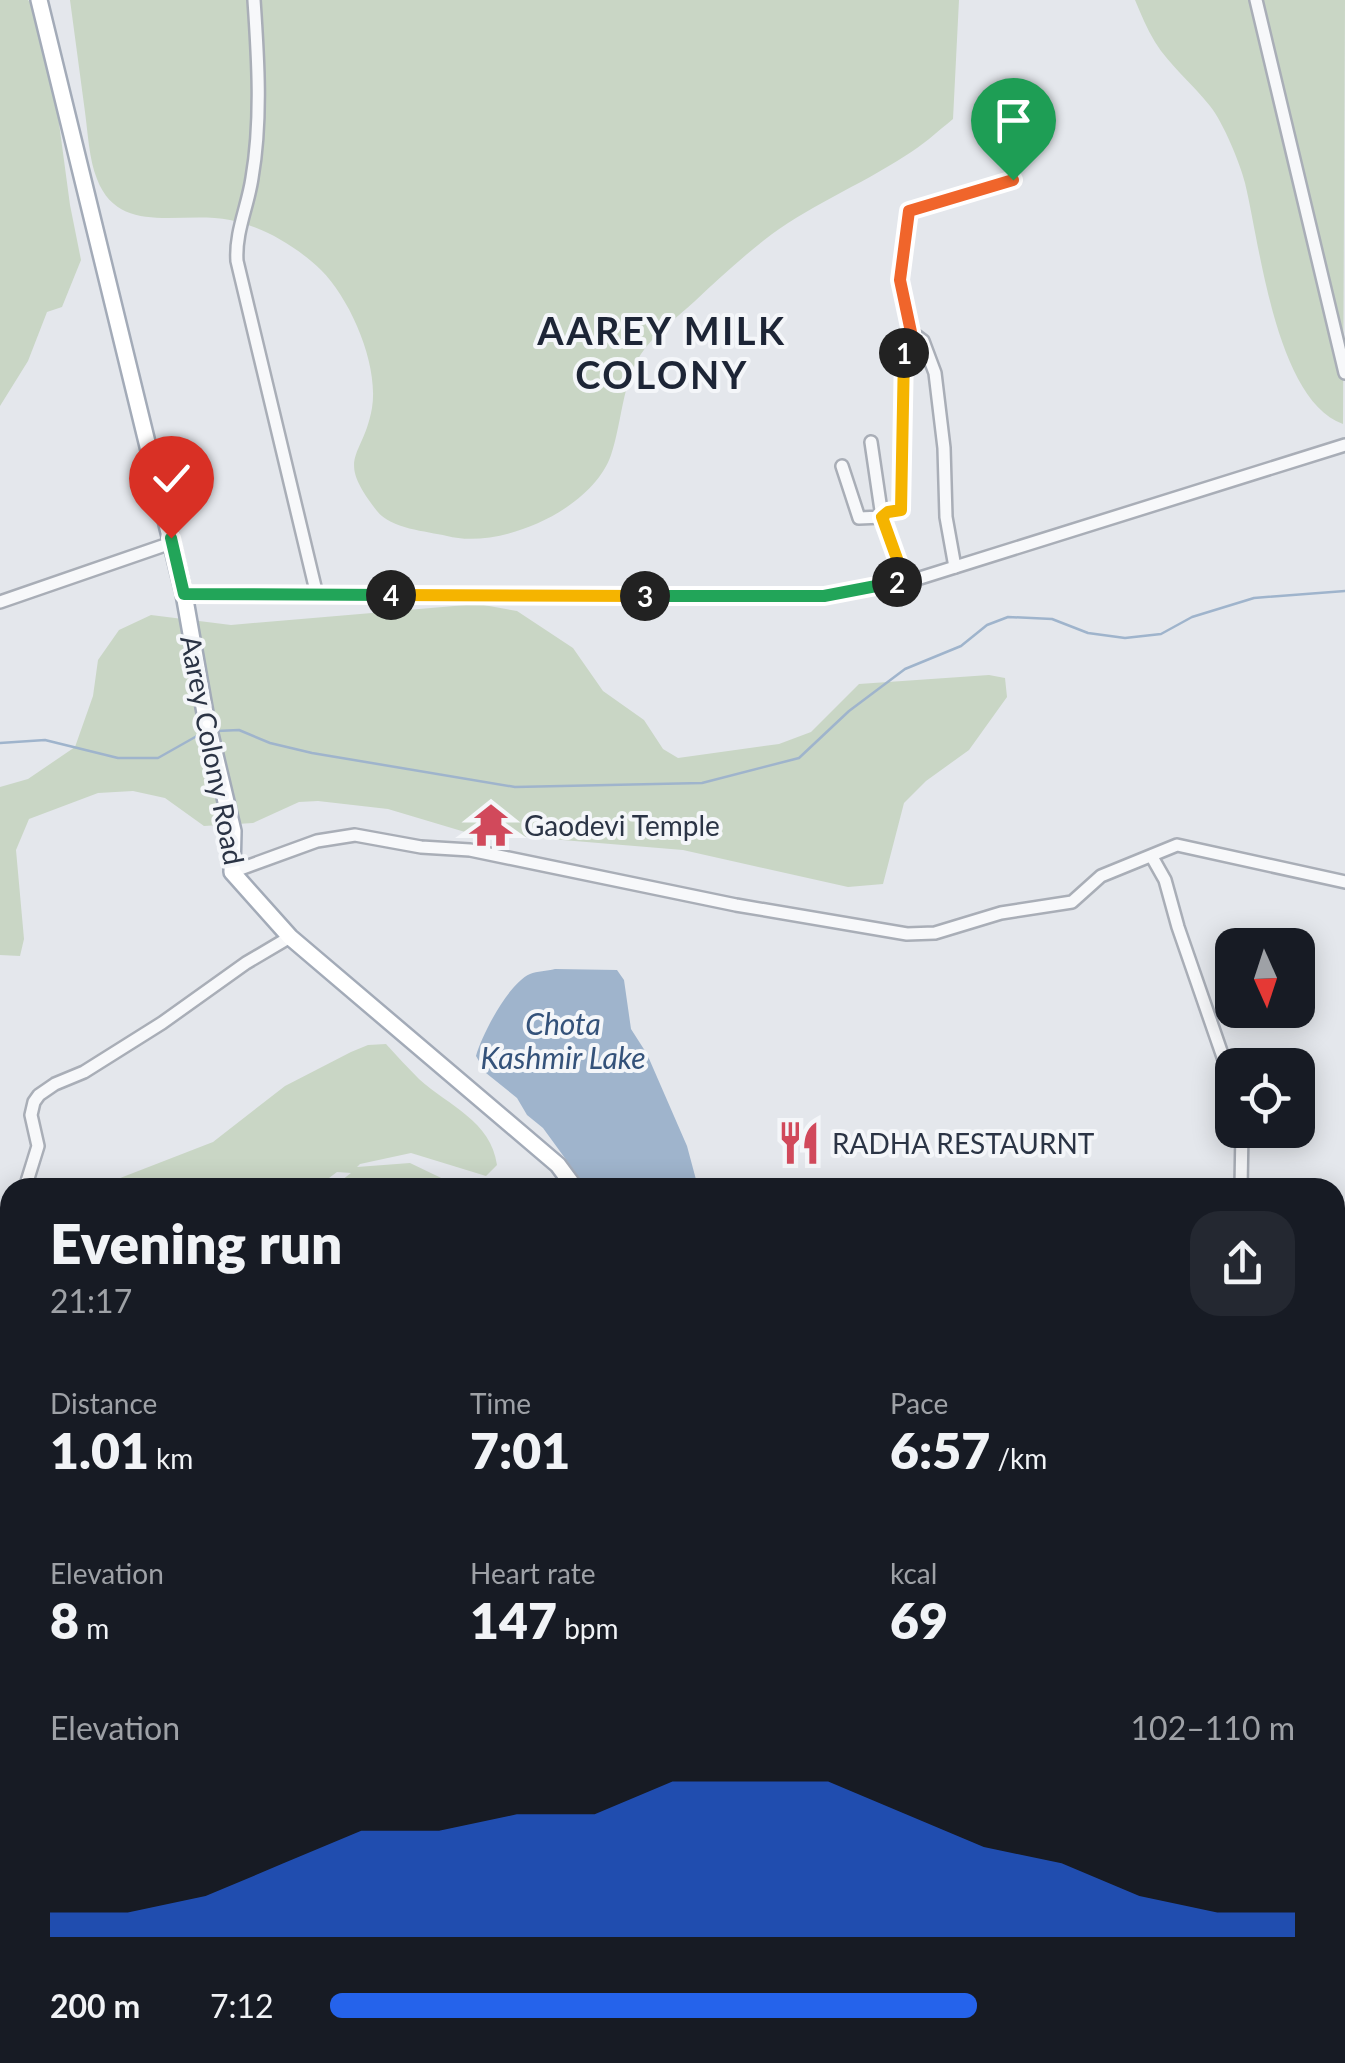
<!DOCTYPE html>
<meta charset="utf-8">
<style>
:root{--surface:#171b24;--page:#242831;--text:#f1f3f6;--muted:#9ea1a6;--accent:#2563eb}
body{margin:0;font-family:Lato,sans-serif;background:var(--page);color:var(--text);height:100vh;display:flex;flex-direction:column;font-size:38px;white-space:nowrap}
*{box-sizing:border-box;margin:0}
p{font-size:32px;color:var(--muted)}
.icon{flex:none;width:55px;height:55px;fill:none;stroke:currentColor;stroke-width:2;stroke-linecap:round;stroke-linejoin:round}
.map{position:relative;flex:1;overflow:hidden}
.details{position:absolute;left:0px;top:1178px;width:1345px;height:888px;display:flex;flex-direction:column;background:var(--surface);border-radius:30px 30px 0 0;box-shadow:0 5px 25px #0003}
.details>*{flex:none}
.needle{width:65px;rotate:177deg}
.buttons{position:absolute;left:1215px;top:928px;display:grid;gap:20px}
.buttons a{display:grid;place-items:center;width:100px;height:100px;border-radius:20px;background:var(--surface);box-shadow:0 5px 25px #0003;font-size:50px}
.pin{position:absolute;display:grid;place-items:center;width:85px;height:85px;color:#fff;margin:-102px -42px;border-radius:50% 50% 50% 0;rotate:-45deg;box-shadow:0 0 10px #0007}
.pin .icon{rotate:45deg}
.km{position:absolute;width:50px;height:50px;margin:-25px;border-radius:50%;background:#222;color:#fff;font-size:28px;line-height:50px;text-align:center}
.round{display:grid;place-items:center;flex:none;width:105px;height:105px;border-radius:30px;background:var(--page)}
.overview{display:flex;align-items:center;justify-content:space-between;height:170px;padding:0 50px}
h1{font-size:55px;font-weight:800;line-height:75px}
.figures{display:grid;grid-template-columns:repeat(3,1fr);gap:15px;height:170px;padding:10px 50px}
.figures div{display:grid;align-content:center}
.figures b{font-size:50px;font-weight:800}
.figures small{font-size:28px;font-weight:400}
.figures p{font-size:28px}
.chart{height:280px;padding:20px 50px}
.chart p{display:flex;justify-content:space-between}
.chart svg{width:100%;height:180px;margin-top:10px;fill:var(--accent);opacity:.7}
ul{padding:0 50px;list-style:none;font-size:32px}
li{display:grid;grid-template-columns:160px 120px 1fr;align-items:center;height:75px}
li i{height:25px;border-radius:12px;background:var(--accent)}
.map>svg:first-child{display:block}
.green{fill:#c9d6c5}
.water{fill:#9fb4cc}
.lines{fill:none;stroke-linecap:round;stroke-linejoin:round}
.stream{stroke:#9fb4cc;stroke-width:2.5}
.minor-casing{stroke:#a9aeb7;stroke-width:16}
.major-casing{stroke:#a3abb8;stroke-width:20}
.minor{stroke:#f7f8fa;stroke-width:11}
.major{stroke:#fff;stroke-width:15}
.split-1-casing{stroke:#fff;stroke-width:20}
.split-2-casing{stroke:#fff;stroke-width:20}
.split-3-casing{stroke:#fff;stroke-width:20}
.split-4-casing{stroke:#fff;stroke-width:20}
.split-5-casing{stroke:#fff;stroke-width:20}
.split-1{stroke:#f0652b;stroke-width:12}
.split-2{stroke:#f5b400;stroke-width:12}
.split-3{stroke:#22a559;stroke-width:12}
.split-4{stroke:#f5b400;stroke-width:12}
.split-5{stroke:#22a559;stroke-width:12}
.labels{text-anchor:middle;dominant-baseline:central;stroke-width:8;stroke-linejoin:round;paint-order:stroke}
.street-label{font-size:28px;fill:#2b3445;stroke:#f4f6f9}
.poi-label{font-size:28px;fill:#2b3445;stroke:#f4f6f9;text-anchor:start}
.water-label{font-size:30px;font-style:italic;fill:#34527a;stroke:#f4f6f9}
.district-label{font-size:38px;font-weight:bold;letter-spacing:2.5px;fill:#1d2536;stroke:#f4f6f9}
</style>
<div class="map">
<svg width="1345" height="2063" viewBox="0 0 1345 2063">
<rect width="100%" height="100%" fill="#e4e7ec"/>
<g class="green">
<polygon points="0,0 28,0 45,19 70,205 81,260 62,307 47,312 28,361 0,406"/>
<path d="M70,0H959L953,119C937,132 922,146 905,156C859,186 806,207 763,241C739,260 716,281 695,301C678,317 653,335 641,354C622,383 622,423 611,455C592,510 500,550 447,536C426,531 391,529 377,511C334,456 363,459 372,408C379,365 351,300 321,270C297,247 264,227 230,220C181,210 119,237 97,179C89,159 88,134 85,112C80,75 75,37 70,0Z"/>
<path d="M1135,0H1345L1343,424C1276,400 1260,245 1245,183C1240,163 1223,122 1210,106C1193,84 1169,65 1155,42C1147,29 1141,14 1135,0Z"/>
<polygon points="478,604 517,611 573,648 603,691 644,720 663,749 678,758 779,744 811,732 859,684 989,675 1005,678 1007,697 969,750 926,781 904,803 883,884 848,887 683,850 465,832 388,809 318,801 299,802 253,823 204,826 165,798 133,791 98,793 29,819 16,850 24,939 20,956 0,955 0,787 28,779 75,747 93,696 98,660 119,630 151,615 231,625"/>
<path d="M386,1044C397,1056 408,1068 419,1079C449,1106 491,1121 497,1165L486,1176L411,1153L360,1164L357,1167L410,1163L460,1187H333L351,1173L337,1172L317,1187H97L213,1142L285,1086L351,1052L368,1045Z"/>
</g>
<g class="water">
<path d="M555,969L617,970L624,980L631,1029L647,1054L687,1146L698,1187H586L543,1128L527,1115L517,1098L486,1073L476,1056C482,1034 509,983 530,974C537,971 547,971 555,969Z"/>
<polygon points="1345,1620 1345,1663 1335,1681 1335,1652"/>
</g>
<g class="lines">
<g class="stream">
<polyline points="217,731 239,730 270,743 312,753 515,787 702,783 799,758 849,711 905,669 961,646 987,625 1008,617 1052,619 1088,633 1125,638 1161,634 1192,617 1254,598 1345,591"/>
<polyline points="0,743 45,740 118,758 158,758 204,732"/>
</g>
<g class="minor-casing">
<g id="minor">
<path d="M254,0C258,58 262,120 252,178C248,206 235,232 237,261L317,595"/>
<polyline points="1256,0 1345,373"/>
<polyline points="911,332 900,280 909,211 1013,180"/>
<polyline points="842,466 859,518 882,517 871,442"/>
<polyline points="905,581 882,517 888,512 901,510 903,358 911,332 923,341 935,373 944,448 946,517 955,567"/>
<polyline points="184,594 824,596 920,578 1345,445"/>
<polyline points="0,602 171,543"/>
<polyline points="1152,857 1165,880 1178,927 1232,1083"/>
<polyline points="232,872 317,841 355,835 421,847 470,850 736,905 907,934 935,933 1001,913 1072,902 1101,876 1177,845 1345,882"/>
<polyline points="25,1188 38,1146 31,1115 34,1102 39,1095 55,1084 84,1072 162,1023 246,963 290,937"/>
<polyline points="1241,1188 1242,1130"/>
<polyline points="0,1228 10,1211"/>
<polyline points="0,1494 10,1491"/>
<polyline points="0,1935 10,1930"/>
<polyline points="0,2044 15,2063"/>
<polyline points="456,2055 461,2063"/>
<polyline points="962,2055 1024,2063"/>
<polyline points="314,2063 319,2055"/>
<polyline points="713,2063 714,2055"/>
<polyline points="936,2063 937,2055"/>
</g>
</g>
<g class="major-casing">
<g id="major">
<polyline points="39,0 184,594 205,713 233,831 232,872 290,937 558,1165 575,1188"/>
<polyline points="1335,1583 1345,1585"/>
</g>
</g>
<use href="#minor" class="minor"/>
<use href="#major" class="major"/>
</g>
<g class="lines">
<g class="split-1-casing">
<polyline id="split-1" points="904,353 911,332 900,280 909,211 1013,180"/>
</g>
<g class="split-2-casing">
<polyline id="split-2" points="897,582 905,581 882,517 888,512 901,510 904,353"/>
</g>
<g class="split-3-casing">
<polyline id="split-3" points="645,596 824,596 897,582"/>
</g>
<g class="split-4-casing">
<polyline id="split-4" points="391,595 645,596"/>
</g>
<g class="split-5-casing">
<polyline id="split-5" points="171,538 184,594 391,595"/>
</g>
<use href="#split-1" class="split-1"/>
<use href="#split-2" class="split-2"/>
<use href="#split-3" class="split-3"/>
<use href="#split-4" class="split-4"/>
<use href="#split-5" class="split-5"/>
</g>
<defs>
<g id="temple-bare" transform="scale(3.45)"><path d="M0-6L5-2H3V0L6.5 2.5H4V6H1.5V3h-3V6H-4V2.5H-6.5L-3 0V-2H-5Z" fill="#d1495b" stroke="#f4f6f9" stroke-width="2.5" paint-order="stroke"/></g>
<g id="restaurant-bare" transform="scale(3.45)"><path d="M-5-6h1v4h1v-4h1v4h1v-4h1v5L-1.5 .5V6h-2V.5L-5-1ZM5-6V6H3V1.5H1.5Q1.5-4 5-6Z" fill="#d1495b" stroke="#f4f6f9" stroke-width="2.5" paint-order="stroke"/></g>
</defs>
<g fill-rule="evenodd">
<use href="#temple-bare" x="491" y="825"/>
<use href="#restaurant-bare" x="799" y="1143"/>
</g>
<g class="labels">
<g class="street-label">
<text transform="translate(213 750) rotate(79)">Aarey Colony Road</text>
</g>
<g class="poi-label">
<text x="524" y="825">Gaodevi Temple</text>
<text x="832" y="1143">RADHA RESTAURNT</text>
</g>
<g class="water-label">
<text x="563" y="1023">Chota<tspan x="563" dy="34">Kashmir Lake</tspan></text>
</g>
<g class="district-label">
<text x="662" y="330">AAREY MILK<tspan x="662" dy="44">COLONY</tspan></text>
</g>
</g>
</svg>
<div class="buttons">
<a><svg class="needle" viewBox="-14 -14 28 28"><path d="M0-13l5 13h-10z" fill="#e53935"/><path d="M0 13l5-13h-10z" fill="#9ea1a6"/></svg></a>
<a><svg class="icon" aria-label="locate" viewBox="0 0 24 24"><circle cx="12" cy="12" r="6"/><path d="M12 2v4M12 18v4M2 12h4M18 12h4"/></svg></a>
</div>
<div class="pin" style="left:1013px;top:180px;background:#1e9e55"><svg class="icon" aria-label="arrive" viewBox="0 0 24 24"><path d="M6 21V4h12l-3 4 3 4H6"/></svg></div>
<div class="pin" style="left:171px;top:538px;background:#d93025"><svg class="icon" aria-label="check" viewBox="0 0 24 24"><path d="M5 12l5 5 9-10"/></svg></div>
<b class="km" style="left:904px;top:353px">1</b>
<b class="km" style="left:897px;top:582px">2</b>
<b class="km" style="left:645px;top:596px">3</b>
<b class="km" style="left:391px;top:595px">4</b>
<section class="details">
<div class="overview"><div><h1>Evening run</h1><p>21:17</p></div><a class="round"><svg class="icon" aria-label="share" viewBox="0 0 24 24"><path d="M12 15V3M7 8l5-5 5 5M5 13v7h14v-7"/></svg></a></div>
<div class="figures">
<div><p>Distance</p><b>1.01<small> km</small></b></div>
<div><p>Time</p><b>7:01</b></div>
<div><p>Pace</p><b>6:57<small> /km</small></b></div>
</div>
<div class="figures">
<div><p>Elevation</p><b>8<small> m</small></b></div>
<div><p>Heart rate</p><b>147<small> bpm</small></b></div>
<div><p>kcal</p><b>69</b></div>
</div>
<div class="chart"><p><span>Elevation</span>102–110 m</p>
<svg viewBox="0 0 160 44" preserveAspectRatio="none"><path d="M0 44V38L10 38L20 34L30 26L40 18L50 18L60 14L70 14L80 6L90 6L100 6L110 14L120 22L130 26L140 34L150 38L160 38V44z"/></svg>
</div>
<ul>
<li><b>200 m</b>7:12<i style="width:67%"></i></li>
</ul>
</section>
</div>
